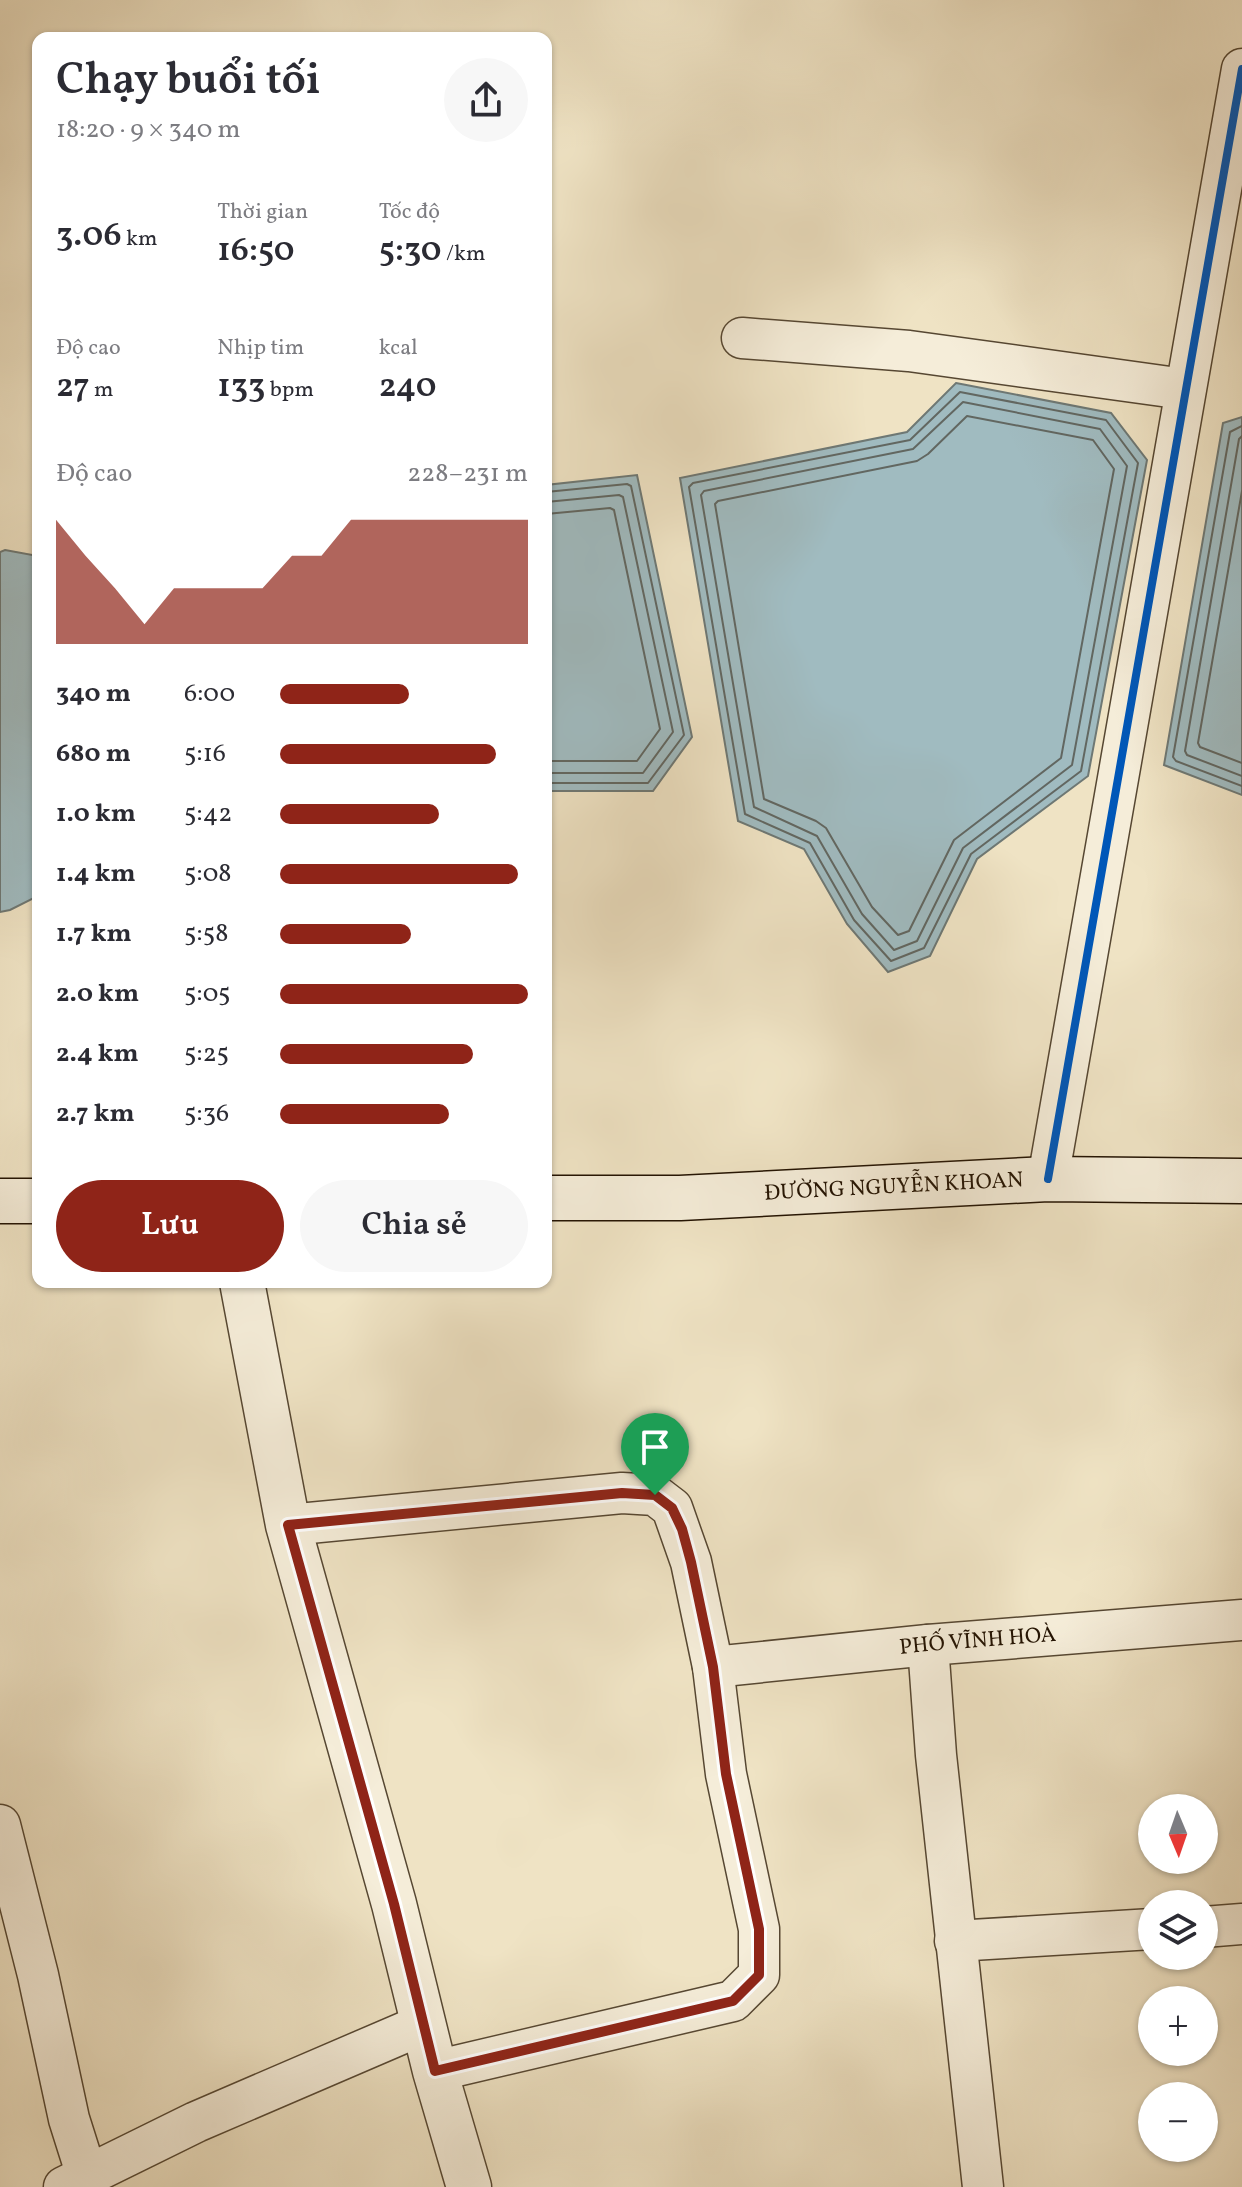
<!DOCTYPE html>
<html lang="vi">
<meta charset="utf-8">
<style>
:root{--surface:#fff;--page:#f7f7f7;--text:#2b2b33;--muted:#7c7c81;--accent:#8f2418}
body{margin:0;font-family:Vollkorn,serif;background:var(--page);color:var(--text);height:100vh;display:flex;flex-direction:column;font-size:30px;white-space:nowrap}
*{box-sizing:border-box;margin:0}
p{font-size:26px;color:var(--muted)}
.icon{flex:none;width:44px;height:44px;fill:none;stroke:currentColor;stroke-width:2;stroke-linecap:round;stroke-linejoin:round}
.map{position:relative;flex:1;overflow:hidden}
.side{position:absolute;left:32px;top:32px;width:520px;height:1256px;display:flex;flex-direction:column;background:var(--surface);border-radius:16px;box-shadow:0 2px 6px #0004}
.side>*{flex:none}
.needle{width:52px;rotate:178deg}
.tools{position:absolute;left:1138px;top:1794px;display:grid;gap:16px}
.tools a{display:grid;place-items:center;width:80px;height:80px;border-radius:50%;background:var(--surface);box-shadow:0 2px 6px #0004;font-size:40px}
.pin{position:absolute;display:grid;place-items:center;width:68px;height:68px;color:#fff;margin:-82px -34px;border-radius:50% 50% 50% 0;rotate:-45deg;box-shadow:0 0 8px #0007}
.pin .icon{rotate:45deg}
.round{display:grid;place-items:center;flex:none;width:84px;height:84px;border-radius:42px;background:var(--page)}
.overview{display:flex;align-items:center;justify-content:space-between;height:136px;padding:0 24px}
h1{font-size:44px;font-weight:600;line-height:60px}
.stats{display:grid;grid-template-columns:repeat(3,1fr);gap:12px;height:136px;padding:8px 24px}
.stats div{display:grid;align-content:center}
.stats b{font-size:34px;font-weight:600}
.stats small{font-size:22px;font-weight:400}
.stats p{font-size:22px}
.chart{height:224px;padding:16px 24px}
.chart p{display:flex;justify-content:space-between}
.chart svg{width:100%;height:144px;margin-top:8px;fill:var(--accent);opacity:.7}
.cta{display:flex;gap:16px;margin-top:auto;padding:16px 24px}
.cta a{flex:1;height:92px;border-radius:48px;background:var(--accent);color:#fff;font-size:32px;font-weight:600;line-height:92px;text-align:center}
.cta a+a{background:var(--page);color:var(--text)}
ul{padding:0 24px;list-style:none;font-size:26px}
li{display:grid;grid-template-columns:128px 96px 1fr;align-items:center;height:60px}
li i{height:20px;border-radius:10px;background:var(--accent)}
.map>svg:first-child{display:block}
.water{fill:#a0bbc0;stroke:#6e7874;stroke-width:2}
.lines{fill:none;stroke-linecap:round;stroke-linejoin:round}
.shore{stroke:#626761;stroke-width:2}
.minor-casing{stroke:#564732;stroke-width:43}
.tertiary-casing{stroke:#564732;stroke-width:47}
.secondary-casing{stroke:#231302;stroke-width:47}
.minor{stroke:#f5edd9;stroke-width:40}
.tertiary{stroke:#f5edd9;stroke-width:44}
.secondary{stroke:#f5edd9;stroke-width:44}
.cycleway-casing{stroke:#f5edd9;stroke-width:13}
.cycleway{stroke:#0057b8;stroke-width:8}
.route-casing{stroke:#fff;stroke-width:16}
.route{stroke:#8f2418;stroke-width:10}
.labels{text-anchor:middle;dominant-baseline:central;stroke-width:6;stroke-linejoin:round;paint-order:stroke}
.street-label{font-size:22px;fill:#231302;stroke:#f5edd9}
</style>
<div class="map">
<svg width="1242" height="2187" viewBox="0 0 1242 2187">
<rect width="100%" height="100%" fill="#efe3c4"/>
<filter id="stains"><feTurbulence type="fractalNoise" baseFrequency=".0025" numOctaves="4"/><feColorMatrix values="0 0 0 0 .2 0 0 0 0 .09 0 0 0 0 .02 0 0 0 .5 -.17"/></filter>
<radialGradient id="worn" r=".72"><stop offset=".6" stop-color="#630" stop-opacity="0"/><stop offset="1" stop-color="#630" stop-opacity=".3"/></radialGradient>
<g class="water">
<polygon points="956,383 1111,413 1147,460 1088,776 977,859 930,956 888,972 847,924 804,849 738,821 680,478 907,432"/>
<polygon points="1242,417 1242,795 1164,765 1223,423"/>
<polygon points="637,475 692,737 653,791 546,791 546,485"/>
<polygon points="5,550 38,556 38,896 10,910 0,912 0,552"/>
</g>
<g class="lines">
<g class="shore">
<polygon points="960,392 1106,420 1138,463 1081,771 971,854 924,948 891,961 854,920 810,843 745,814 689,487 693,483 910,440"/>
<polygon points="963,402 1100,429 1127,466 1072,765 963,848 917,941 894,950 862,914 817,836 754,807 701,495 704,491 913,449"/>
<polygon points="967,416 1093,440 1114,469 1061,758 954,840 909,931 898,935 872,907 826,828 816,821 764,799 715,504 718,501 917,461 928,454"/>
<polyline points="1242,426 1230,432 1173,757 1176,761 1242,786"/>
<polyline points="1242,436 1239,439 1185,751 1187,755 1242,776"/>
<polyline points="1242,491 1198,743 1200,747 1242,763"/>
<polyline points="546,492 627,484 631,486 684,735 648,783 546,783"/>
<polyline points="546,502 619,495 623,497 673,732 643,773 546,773"/>
<polyline points="546,514 610,508 614,510 660,729 637,761 546,761"/>
</g>
<g class="minor-casing">
<g id="minor">
<polyline points="742,338 909,351 1184,389"/>
<polyline points="1048,1179 1242,69"/>
<polyline points="288,1525 622,1493 655,1495 672,1508 691,1562 713,1667 726,1774 759,1929 759,1975 733,2001 435,2071"/>
<polyline points="928,1645 936,1755 983,2187"/>
<path id="s1" d="M713,1667L928,1645L1242,1620"/>
<polyline points="0,1825 38,1975 69,2119 87,2176"/>
<polyline points="1204,1927 1242,1924"/>
<polyline points="955,1941 1152,1929"/>
<polyline points="64,2187 196,2122 424,2024"/>
</g>
</g>
<g class="tertiary-casing">
<polyline id="tertiary" points="242,1282 288,1525 394,1904 435,2071 469,2187"/>
</g>
<g class="secondary-casing">
<g id="secondary">
<path id="s2" d="M546,1198H680L1048,1179L1242,1181"/>
<polyline points="0,1201 38,1201"/>
</g>
</g>
<use href="#minor" class="minor"/>
<use href="#tertiary" class="tertiary"/>
<use href="#secondary" class="secondary"/>
<g class="cycleway-casing">
<g id="cycleway">
<polyline points="1048,1179 1242,69"/>
<polyline points="288,1525 622,1493 655,1495 672,1508 691,1562 713,1667 726,1774 759,1929 759,1975 733,2001 435,2071"/>
</g>
</g>
<use href="#cycleway" class="cycleway"/>
</g>
<g class="lines">
<g class="route-casing">
<polygon id="route" points="622,1493 655,1495 672,1508 682,1529 691,1562 713,1667 726,1774 759,1929 759,1975 733,2001 435,2071 394,1904 288,1525"/>
</g>
<use href="#route" class="route"/>
</g>
<g class="labels">
<g class="street-label">
<text stroke="none"><textPath href="#s2" startOffset="348">ĐƯỜNG NGUYỄN KHOAN</textPath></text>
<text stroke="none"><textPath href="#s1" startOffset="266">PHỐ VĨNH HOÀ</textPath></text>
</g>
</g>
<rect width="100%" height="100%" filter="url(#stains)"/>
<rect width="100%" height="100%" fill="url(#worn)"/>
</svg>
<div class="tools">
<a><svg class="needle" viewBox="-14 -14 28 28"><path d="M0-13l5 13h-10z" fill="#e53935"/><path d="M0 13l5-13h-10z" fill="#7c7c81"/></svg></a>
<a><svg class="icon" aria-label="layers" viewBox="0 0 24 24"><path d="M12 4l9 5-9 5-9-5zM3 14l9 5 9-5"/></svg></a>
<a>+</a>
<a>−</a>
</div>
<div class="pin" style="left:655px;top:1495px;background:#1e9e55"><svg class="icon" aria-label="arrive" viewBox="0 0 24 24"><path d="M6 21V4h12l-3 4 3 4H6"/></svg></div>
<section class="side">
<div class="overview"><div><h1>Chạy buổi tối</h1><p>18:20 · 9 × 340 m</p></div><a class="round"><svg class="icon" aria-label="share" viewBox="0 0 24 24"><path d="M12 15V3M7 8l5-5 5 5M5 13v7h14v-7"/></svg></a></div>
<div class="stats">
<div><b>3.06<small> km</small></b></div>
<div><p>Thời gian</p><b>16:50</b></div>
<div><p>Tốc độ</p><b>5:30<small> /km</small></b></div>
</div>
<div class="stats">
<div><p>Độ cao</p><b>27<small> m</small></b></div>
<div><p>Nhịp tim</p><b>133<small> bpm</small></b></div>
<div><p>kcal</p><b>240</b></div>
</div>
<div class="chart"><p><span>Độ cao</span>228–231 m</p>
<svg viewBox="0 0 160 44" preserveAspectRatio="none"><path d="M0 44V6L10 17L20 27L30 38L40 27L50 27L60 27L70 27L80 17L90 17L100 6L110 6L120 6L130 6L140 6L150 6L160 6V44z"/></svg>
</div>
<ul>
<li><b>340 m</b>6:00<i style="width:52%"></i></li>
<li><b>680 m</b>5:16<i style="width:87%"></i></li>
<li><b>1.0 km</b>5:42<i style="width:64%"></i></li>
<li><b>1.4 km</b>5:08<i style="width:96%"></i></li>
<li><b>1.7 km</b>5:58<i style="width:53%"></i></li>
<li><b>2.0 km</b>5:05<i style="width:100%"></i></li>
<li><b>2.4 km</b>5:25<i style="width:78%"></i></li>
<li><b>2.7 km</b>5:36<i style="width:68%"></i></li>
</ul>
<div class="cta"><a>Lưu</a><a>Chia sẻ</a></div>
</section>
</div>
